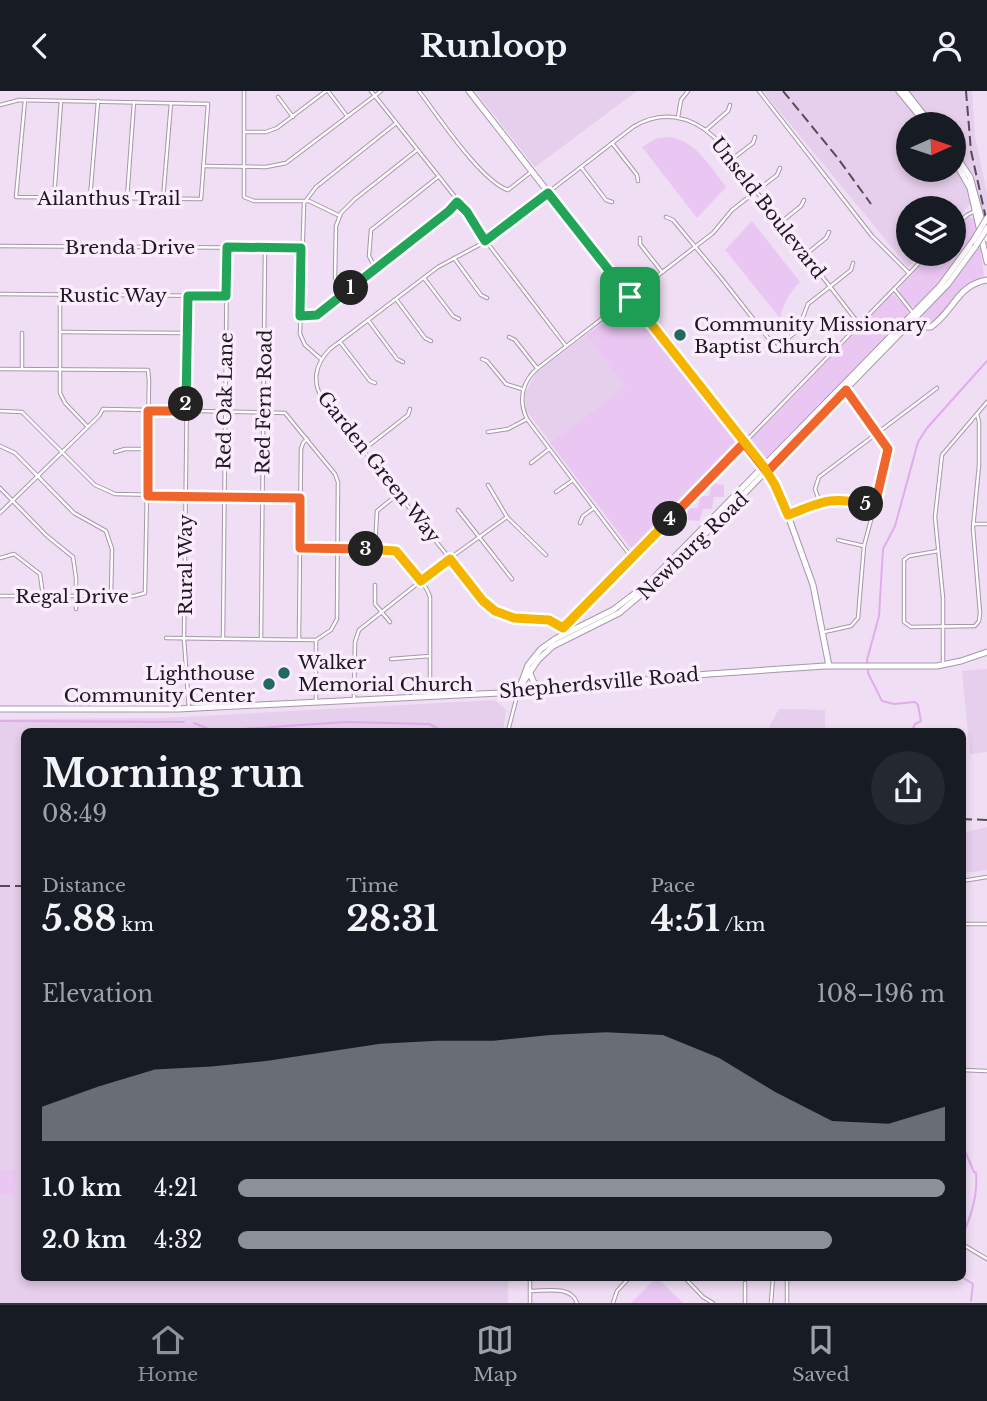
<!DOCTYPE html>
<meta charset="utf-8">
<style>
:root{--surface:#171b24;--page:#242831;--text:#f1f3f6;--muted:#9ea1a6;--line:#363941;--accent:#8c9099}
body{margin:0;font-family:"Libre Baskerville",serif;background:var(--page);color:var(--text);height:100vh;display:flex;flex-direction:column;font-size:26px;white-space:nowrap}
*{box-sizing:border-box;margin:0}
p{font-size:23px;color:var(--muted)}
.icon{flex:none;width:38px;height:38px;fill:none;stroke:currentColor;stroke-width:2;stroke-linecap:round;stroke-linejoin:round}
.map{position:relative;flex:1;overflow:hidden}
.side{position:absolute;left:21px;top:637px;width:945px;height:553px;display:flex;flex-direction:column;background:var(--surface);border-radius:10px;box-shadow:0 4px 10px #0003}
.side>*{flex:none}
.needle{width:46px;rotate:87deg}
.controls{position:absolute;left:896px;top:21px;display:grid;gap:14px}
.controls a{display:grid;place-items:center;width:70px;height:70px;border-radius:50%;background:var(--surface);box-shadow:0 4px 10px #0003;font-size:35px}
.pin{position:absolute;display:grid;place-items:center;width:60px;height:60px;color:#fff;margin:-30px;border-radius:14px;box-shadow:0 4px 10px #0006}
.km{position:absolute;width:35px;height:35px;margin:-18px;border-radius:50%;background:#222;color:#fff;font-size:19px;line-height:35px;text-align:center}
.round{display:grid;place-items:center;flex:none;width:74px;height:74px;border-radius:37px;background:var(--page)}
.head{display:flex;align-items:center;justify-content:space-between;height:119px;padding:0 21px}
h1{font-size:38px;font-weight:700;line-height:52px}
.stats{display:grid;grid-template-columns:repeat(3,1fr);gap:10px;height:119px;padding:7px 21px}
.stats div{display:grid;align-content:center}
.stats b{font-size:35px;font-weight:700}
.stats small{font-size:19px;font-weight:400}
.stats p{font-size:19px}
.chart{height:196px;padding:14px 21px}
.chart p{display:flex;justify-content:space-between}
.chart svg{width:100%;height:126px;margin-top:7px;fill:var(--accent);opacity:.7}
ul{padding:0 21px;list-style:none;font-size:23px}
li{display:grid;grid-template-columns:112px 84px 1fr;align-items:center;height:52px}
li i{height:18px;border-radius:9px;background:var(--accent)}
header{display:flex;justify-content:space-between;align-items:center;height:91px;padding:0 21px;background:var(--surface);font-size:32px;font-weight:700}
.dock{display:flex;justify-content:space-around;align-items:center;height:98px;border-top:2px solid var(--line);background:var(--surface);font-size:19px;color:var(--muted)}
.dock a{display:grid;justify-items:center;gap:4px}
.dock .active{color:var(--accent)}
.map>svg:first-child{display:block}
.built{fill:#e6cfec;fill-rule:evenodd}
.green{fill:#eac7f2}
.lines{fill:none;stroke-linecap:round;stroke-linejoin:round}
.stream{stroke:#e0acec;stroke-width:2}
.street-casing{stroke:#a796ab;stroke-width:4.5}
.secondary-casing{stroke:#a796ab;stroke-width:7}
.street{stroke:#fff;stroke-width:2.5}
.secondary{stroke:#fff;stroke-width:5}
.rail{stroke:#554c57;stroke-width:2;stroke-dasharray:10 5;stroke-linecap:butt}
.secondary-bridge-casing{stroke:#a796ab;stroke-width:7;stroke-linecap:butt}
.secondary-bridge{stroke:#fff;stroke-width:5}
.split-1-casing{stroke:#fff;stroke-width:14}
.split-2-casing{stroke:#fff;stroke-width:14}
.split-3-casing{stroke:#fff;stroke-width:14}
.split-4-casing{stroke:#fff;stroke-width:14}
.split-5-casing{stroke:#fff;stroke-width:14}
.split-6-casing{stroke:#fff;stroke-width:14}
.split-1{stroke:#22a559;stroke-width:9}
.split-2{stroke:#22a559;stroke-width:9}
.split-3{stroke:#f0652b;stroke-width:9}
.split-4{stroke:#f5b400;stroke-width:9}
.split-5{stroke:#f0652b;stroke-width:9}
.split-6{stroke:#f5b400;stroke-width:9}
.poi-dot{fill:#22695e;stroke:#fbecfe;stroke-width:2.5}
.labels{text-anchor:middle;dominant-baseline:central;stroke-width:7;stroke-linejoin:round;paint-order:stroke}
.street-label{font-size:19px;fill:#1e1820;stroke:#fbecfe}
.poi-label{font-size:19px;fill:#1e1820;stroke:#fbecfe;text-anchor:start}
</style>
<header><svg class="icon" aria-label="back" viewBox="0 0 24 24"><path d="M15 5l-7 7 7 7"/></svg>Runloop<svg class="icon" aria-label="person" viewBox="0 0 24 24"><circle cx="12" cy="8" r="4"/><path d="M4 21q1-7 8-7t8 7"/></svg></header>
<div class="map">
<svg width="987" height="1212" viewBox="0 0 987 1212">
<rect width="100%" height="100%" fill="#f0def4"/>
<g class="built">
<polygon points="475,0 637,0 535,76"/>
<path d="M763,0H972L975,46L987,102V123L984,128L979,110L970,113L954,132V117H908V163H922L908,176ZM908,33H954V79H908Z"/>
<polygon points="586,244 702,390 633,460 526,319 525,302 536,282"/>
<polygon points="987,578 987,661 970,663 962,580"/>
<polygon points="495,609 506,619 503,640 24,640 24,1186 508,1187 508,1212 0,1212 0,628 163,627"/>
<polygon points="779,618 825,619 825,640 767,640"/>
<polygon points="987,736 987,779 963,782 963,742"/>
</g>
<g class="green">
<path d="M671,46C697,51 711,77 726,96L697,127L642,56L657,47Z"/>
<path d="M970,126L974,128L977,139C961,168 939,193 916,216L910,215L899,202L900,195L931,163H954V140L967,127Z"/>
<path d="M752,130L800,191C789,202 784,212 780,227L725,159Z"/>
<polygon points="980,153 984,185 966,195 934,233 925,233 922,229 923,222 967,173"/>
<polygon points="894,204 908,219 906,227 766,371 762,370 749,354 750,349 890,205"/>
<polygon points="630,211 738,352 633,460 550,352 626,296 586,244"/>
<polygon points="712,392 724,394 724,406 714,406 712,418 703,418 699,430 688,429 688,417 698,417 700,405 709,405"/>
<polygon points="0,1079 16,1079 15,1104 0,1103"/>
<polygon points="656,1187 657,1187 683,1212 631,1212"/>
</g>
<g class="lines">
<g class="stream">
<polyline points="0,630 184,631"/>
<polyline points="194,632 213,640 345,631 429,633 442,640"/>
<polyline points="912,640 915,633 921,630 918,614 915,611 894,613 882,610 868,582 867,569 879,525 883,458 895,435 918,351 927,337 987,270"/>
<path d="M962,1053L974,1081L976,1082C978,1103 971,1126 962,1145"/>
<polyline points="962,1186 973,1193 971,1210"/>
</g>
<g class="street-casing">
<g id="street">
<polyline points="244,0 244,106 254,110 309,110 340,125"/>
<polyline points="328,0 347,25"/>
<polyline points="371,0 467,121 482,145 566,255"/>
<path d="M419,0C438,25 481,90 508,99L531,81"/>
<polyline points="759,0 872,145 908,181"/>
<polyline points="278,6 293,26"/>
<polyline points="0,14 19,9 208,13 201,108 16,106 25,9"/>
<polyline points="678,26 681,9 688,0"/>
<polyline points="706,39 728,20 730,14"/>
<polyline points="245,41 266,41 277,37 326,0"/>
<polyline points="612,52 637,84 638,90"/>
<polyline points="731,69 753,52 755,46"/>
<polyline points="203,75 266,76 286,72 381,0"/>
<polyline points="581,76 606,109 612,111"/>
<polyline points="54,107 61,10"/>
<polyline points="90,107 98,10"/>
<polyline points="127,107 134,11"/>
<polyline points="163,108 171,12"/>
<polyline points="666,126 673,129 722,188 776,257 798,239 808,213 851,179 853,172"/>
<polyline points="780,132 801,115 804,109"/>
<polyline points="954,136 967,124 973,121"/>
<polyline points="640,147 640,153 662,181"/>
<polyline points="0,155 301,157"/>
<polyline points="805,164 826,147 829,141"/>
<polyline points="454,167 481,204 487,207"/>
<polyline points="375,177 369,165 371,139 438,86"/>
<polyline points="424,187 453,225 459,228"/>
<polyline points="894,198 913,222"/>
<polyline points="0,203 226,205"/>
<polyline points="60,204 60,302 65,312 88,336"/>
<polyline points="342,204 335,187 336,135 341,122 355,108 417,59"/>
<polyline points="188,205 184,548 189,618"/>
<polyline points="396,208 425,247 431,250"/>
<polyline points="301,225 310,226 319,222 449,120 457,111"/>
<polyline points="368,229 397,268 403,271"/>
<path d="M859,233L714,46C690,24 661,19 633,36L481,153L438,176L330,258C315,273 311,292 324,310L486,513L509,526L544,528L563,537L566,535L928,163"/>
<polyline points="61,241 187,242"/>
<polyline points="509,246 515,249 537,277"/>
<polyline points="340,251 370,290 375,292"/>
<polyline points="321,268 305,254 300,243 304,112 316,96 395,33"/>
<polyline points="482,268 487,270 506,293 522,298"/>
<polyline points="22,277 22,242"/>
<polyline points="0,278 148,279 149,290 145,502 134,505 0,505"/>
<polyline points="0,320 22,321 95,394 115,403 300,407"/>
<polyline points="488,341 508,338 527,328"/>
<polyline points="0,355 15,362 74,422 106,440 112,458 111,505"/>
<polyline points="363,359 408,324 410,318"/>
<polyline points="115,361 125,358 148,358"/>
<polyline points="531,372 549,358"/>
<polyline points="488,394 507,426 546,464"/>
<polyline points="0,397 47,445 73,466 76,487 76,518"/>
<polyline points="556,401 573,389"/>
<polyline points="820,412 815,398 819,386 937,297"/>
<polyline points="458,419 512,488"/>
<polyline points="0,422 99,325 103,318 285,322 335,383 338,391 337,528 331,539 316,549"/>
<polyline points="788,424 836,408 875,414"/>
<polyline points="580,432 583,425 594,417"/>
<polyline points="973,433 987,433"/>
<polyline points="838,449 864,455"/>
<path d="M300,457L390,458C402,462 426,493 430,506V604"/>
<polyline points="375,458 377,420 398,403"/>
<polyline points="938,460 909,465 904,469 904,531 911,536 975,535 979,530 980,522 973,437 979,374 979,331 977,323"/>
<polyline points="0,467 14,463 40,483 43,505"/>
<path d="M632,467L527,328C518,309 522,290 538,277L713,142L732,119L777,84L780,77"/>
<polyline points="375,494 375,513 390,531"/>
<polyline points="824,541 851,535 858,527 864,455 889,361 886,351 845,297"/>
<polyline points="166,547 316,549"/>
<polyline points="223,548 227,156"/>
<polyline points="261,548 265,157"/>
<polyline points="299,549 301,358 303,352 307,348"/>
<polyline points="391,568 430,565"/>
<polyline points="943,573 943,507 935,426 942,364 987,311"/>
<polyline points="354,608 355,551 359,539 446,470 507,426"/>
<polyline points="316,610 316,549"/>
<polyline points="508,640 518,601"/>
<polyline points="962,790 987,786"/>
<polyline points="962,833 987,833"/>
<polyline points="962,979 987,980"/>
<polyline points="962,1153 987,1168"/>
<polyline points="684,1186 703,1206 713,1212"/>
<path d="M530,1200C546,1200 571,1194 577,1212"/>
<polyline points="530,1212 530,1186"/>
<polyline points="613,1212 617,1200 630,1186"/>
<polyline points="745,1212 745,1192"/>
<polyline points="771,1212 773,1186"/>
<polyline points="787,1212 787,1186"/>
</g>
</g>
<g class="secondary-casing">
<g id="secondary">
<polyline points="469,0 767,381 786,419 813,494 829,575"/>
<polyline points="899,0 926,33"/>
<polyline points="905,0 931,33"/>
<polyline points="954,62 970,86 987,148"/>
<polyline points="954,69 970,97 987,171"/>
<path d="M916,227L925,236H931C954,220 957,194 987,189"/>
<polyline points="529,580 534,592 545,596"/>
<polyline points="523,591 538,569 553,555 619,522 668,481 948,193 975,156"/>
<polyline points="518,601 528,574 541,558 555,548 613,519 651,490 940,195 973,150"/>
<polyline points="0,618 178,618 518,601 709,583 825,575 937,575 961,570 987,561"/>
</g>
</g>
<use href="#street" class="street"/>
<use href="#secondary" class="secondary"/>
<g class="rail">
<polyline points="783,0 837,66 871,113"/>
<polyline points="966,0 971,60 987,132"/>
<polyline points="962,728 987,729"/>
<polyline points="0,795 24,795"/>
</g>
<g class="secondary-bridge-casing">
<g id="secondary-bridge">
<polyline points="973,150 987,127"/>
<polyline points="975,156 987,137"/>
</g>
</g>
<use href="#secondary-bridge" class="secondary-bridge"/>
</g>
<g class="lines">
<g class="split-1-casing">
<polyline id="split-1" points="351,197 449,120 457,111 467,121 485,150 548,102 630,206"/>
</g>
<g class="split-2-casing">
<polyline id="split-2" points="186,313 188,205 226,205 227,156 301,157 300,225 317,224 351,197"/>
</g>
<g class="split-3-casing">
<polyline id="split-3" points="186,313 186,320 148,320 148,405 300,407 300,457 366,458"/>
</g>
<g class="split-4-casing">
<polyline id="split-4" points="366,458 396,460 421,490 450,468 483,510 495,520 514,527 549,529 563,537 670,428"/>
</g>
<g class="split-5-casing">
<polyline id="split-5" points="670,428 744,352 767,381 846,299 888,358 875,414 866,413"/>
</g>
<g class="split-6-casing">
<path id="split-6" d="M630,206L764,376L775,394L788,424C822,411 829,405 866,413"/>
</g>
<use href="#split-1" class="split-1"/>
<use href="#split-2" class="split-2"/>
<use href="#split-3" class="split-3"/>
<use href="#split-4" class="split-4"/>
<use href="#split-5" class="split-5"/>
<use href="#split-6" class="split-6"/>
</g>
<g class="poi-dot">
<circle cx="680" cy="244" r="7"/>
<circle cx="284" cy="582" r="7"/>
<circle cx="269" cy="593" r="7"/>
</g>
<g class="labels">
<g class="street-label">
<text x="109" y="107">Ailanthus Trail</text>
<text transform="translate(768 117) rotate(52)">Unseld Boulevard</text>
<text x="130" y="156">Brenda Drive</text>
<text x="113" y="204">Rustic Way</text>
<text transform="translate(225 310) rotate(-89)">Red Oak Lane</text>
<text transform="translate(264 311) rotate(-89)">Red Fern Road</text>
<text transform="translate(379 376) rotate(52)">Garden Green Way</text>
<text transform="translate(693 455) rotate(-44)">Newburg Road</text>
<text transform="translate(185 474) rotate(-90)">Rural Way</text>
<text x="72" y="505">Regal Drive</text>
<text transform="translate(599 592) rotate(-5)">Shepherdsville Road</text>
</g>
<g class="poi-label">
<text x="694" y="233">Community Missionary<tspan x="694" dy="22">Baptist Church</tspan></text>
<text x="298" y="571">Walker<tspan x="298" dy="22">Memorial Church</tspan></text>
<text x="255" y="582" text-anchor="end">Lighthouse<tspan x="255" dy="22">Community Center</tspan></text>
</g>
</g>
</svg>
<div class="controls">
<a><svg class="needle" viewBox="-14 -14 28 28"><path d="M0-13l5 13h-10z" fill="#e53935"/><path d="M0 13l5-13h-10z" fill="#9ea1a6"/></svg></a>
<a><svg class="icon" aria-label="layers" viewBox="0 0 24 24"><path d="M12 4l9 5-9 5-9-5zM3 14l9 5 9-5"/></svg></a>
</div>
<div class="pin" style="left:630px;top:206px;background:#1e9e55"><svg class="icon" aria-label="arrive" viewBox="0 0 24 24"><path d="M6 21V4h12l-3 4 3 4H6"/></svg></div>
<b class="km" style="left:351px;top:197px">1</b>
<b class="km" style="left:186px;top:313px">2</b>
<b class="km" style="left:366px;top:458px">3</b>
<b class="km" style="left:670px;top:428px">4</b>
<b class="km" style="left:866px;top:413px">5</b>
<section class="side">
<div class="head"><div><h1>Morning run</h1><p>08:49</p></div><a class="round"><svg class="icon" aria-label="share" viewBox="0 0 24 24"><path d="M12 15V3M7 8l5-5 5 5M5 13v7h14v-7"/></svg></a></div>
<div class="stats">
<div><p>Distance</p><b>5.88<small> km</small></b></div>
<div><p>Time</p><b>28:31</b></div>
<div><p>Pace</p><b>4:51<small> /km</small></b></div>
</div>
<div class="chart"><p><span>Elevation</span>108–196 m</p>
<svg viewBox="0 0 160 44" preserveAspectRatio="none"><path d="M0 44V32L10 25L20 19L30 18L40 16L50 13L60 10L70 9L80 9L90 7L100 6L110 7L120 15L130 27L140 37L150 38L160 32V44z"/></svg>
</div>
<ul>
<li><b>1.0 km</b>4:21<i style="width:100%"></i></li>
<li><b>2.0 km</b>4:32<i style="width:84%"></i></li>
</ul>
</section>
</div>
<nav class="dock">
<a class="active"><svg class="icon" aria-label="home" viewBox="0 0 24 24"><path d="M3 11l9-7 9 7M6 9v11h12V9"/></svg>Home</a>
<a><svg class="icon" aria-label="map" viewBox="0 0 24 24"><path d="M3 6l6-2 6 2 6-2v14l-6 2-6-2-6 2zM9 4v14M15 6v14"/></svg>Map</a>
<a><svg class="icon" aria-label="saved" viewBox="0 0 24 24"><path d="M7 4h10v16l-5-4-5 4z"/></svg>Saved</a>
</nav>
